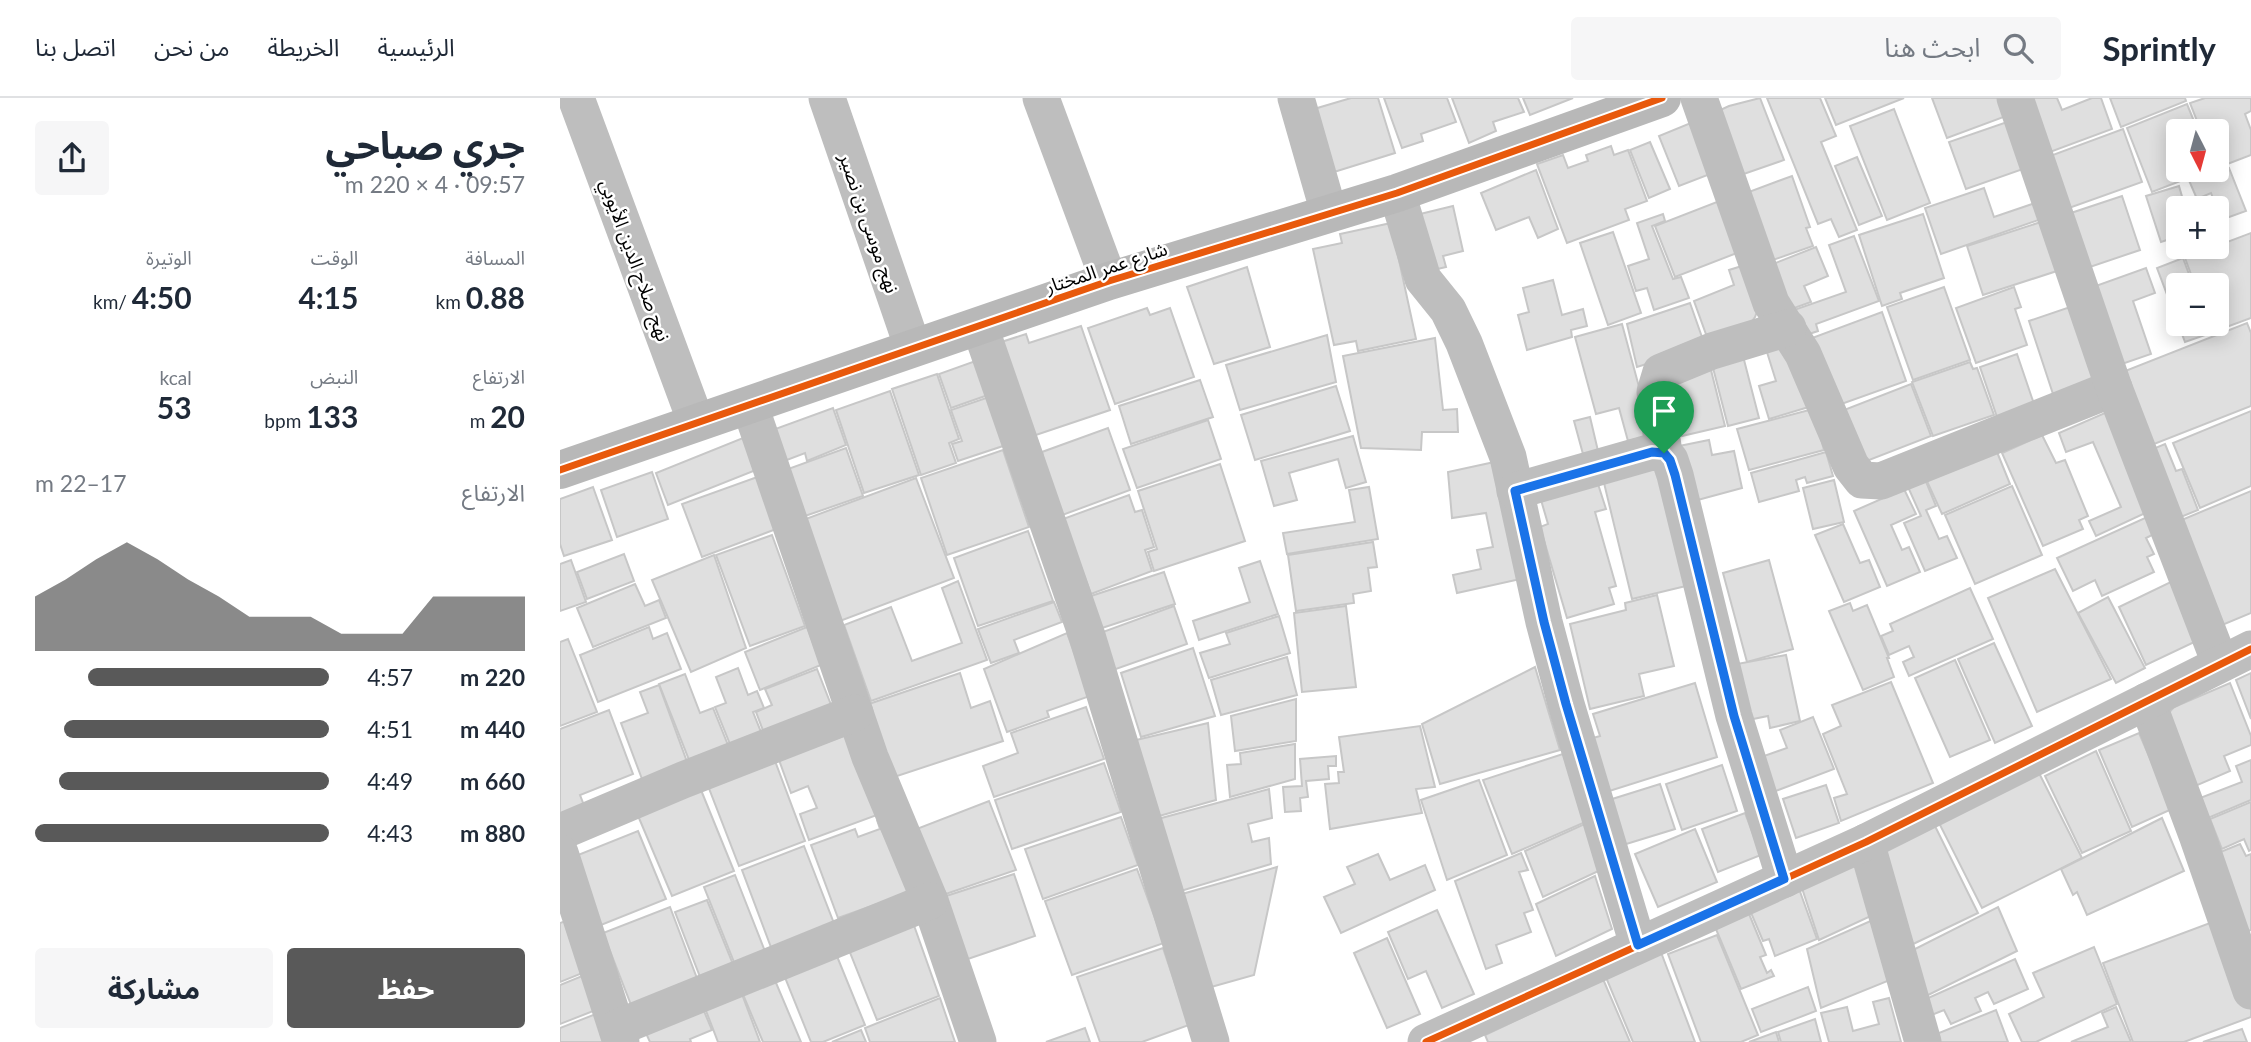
<!DOCTYPE html>
<html lang="ar">
<meta charset="utf-8">
<style>
:root{--surface:#fff;--page:#f6f6f7;--text:#1f2937;--muted:#747a83;--line:#e0e1e3;--accent:#595959}
body{margin:0;font-family:Lato,"Noto Sans Arabic",sans-serif;background:var(--page);color:var(--text);direction:rtl;height:100vh;display:flex;flex-direction:column;font-size:26px;white-space:nowrap}
*{box-sizing:border-box;margin:0}
p{font-size:23px;color:var(--muted)}
.icon{flex:none;width:38px;height:38px;fill:none;stroke:currentColor;stroke-width:2;stroke-linecap:round;stroke-linejoin:round}
.map{position:relative;flex:1;overflow:hidden;direction:ltr}
.drawer{display:flex;flex-direction:column;background:var(--surface);width:560px}
.drawer>*{flex:none}
.needle{width:46px;rotate:174deg}
.fabs{position:absolute;left:1606px;top:21px;display:grid;gap:14px}
.fabs a{display:grid;place-items:center;width:63px;height:63px;border-radius:7px;background:var(--surface);box-shadow:0 4px 18px #0003;font-size:35px}
.pin{position:absolute;display:grid;place-items:center;width:60px;height:60px;color:#fff;margin:-72px -30px;border-radius:50% 50% 50% 0;rotate:-45deg;box-shadow:0 0 7px #0007}
.pin .icon{rotate:45deg}
.round{display:grid;place-items:center;flex:none;width:74px;height:74px;border-radius:7px;background:var(--page)}
.overview{display:flex;align-items:center;justify-content:space-between;height:119px;padding:0 35px}
h1{font-size:38px;font-weight:700;line-height:52px}
.metrics{display:grid;grid-template-columns:repeat(3,1fr);gap:10px;height:119px;padding:7px 35px}
.metrics div{display:grid;align-content:center}
.metrics b{font-size:30px;font-weight:700}
.metrics small{font-size:19px;font-weight:400}
.metrics p{font-size:19px}
.chart{height:196px;padding:14px 35px}
.chart p{display:flex;justify-content:space-between}
.chart svg{width:100%;height:126px;margin-top:7px;fill:var(--accent);opacity:.7}
.button{display:flex;gap:14px;margin-top:auto;padding:14px 35px}
.button a{flex:1;height:80px;border-radius:7px;background:var(--accent);color:#fff;font-size:28px;font-weight:700;line-height:80px;text-align:center}
.button a+a{background:var(--page);color:var(--text)}
ul{padding:0 35px;list-style:none;font-size:23px}
li{display:grid;grid-template-columns:112px 84px 1fr;align-items:center;height:52px}
li i{height:18px;border-radius:9px;background:var(--accent)}
header{display:flex;align-items:center;gap:42px;box-sizing:border-box;height:98px;padding:0 35px;background:var(--surface);border-bottom:2px solid var(--line)}
header strong{font-size:33px}
nav{display:flex;gap:38px;margin-inline-start:auto;font-size:24px}
.search{width:490px;height:63px;background:var(--page);display:flex;align-items:center;gap:18px;box-sizing:border-box;padding:0 24px;border-radius:7px;color:var(--muted);font-size:26px}
main{display:flex;flex:1;min-height:0}
.map>svg:first-child{display:block}
.building{fill:#dfdfdf;stroke:#c7c7c7;stroke-width:2}
.lines{fill:none;stroke-linecap:round;stroke-linejoin:round}
.street{stroke:#bebebe;stroke-width:37}
.secondary{stroke:#b8b8b8;stroke-width:38}
.cycleway-casing{stroke:#fff;stroke-width:11}
.cycleway{stroke:#e8590c;stroke-width:7}
.route-casing{stroke:#fff;stroke-width:14}
.route{stroke:#1a73e8;stroke-width:9}
.labels{text-anchor:middle;dominant-baseline:central;stroke-width:5;stroke-linejoin:round;paint-order:stroke}
.street-label{font-size:19px;fill:#000;stroke:#fff}
</style>
<header>
<strong>Sprintly</strong>
<div class="search"><svg class="icon" aria-label="search" viewBox="0 0 24 24"><circle cx="10" cy="10" r="6"/><path d="M15 15l6 6"/></svg>ابحث هنا</div>
<nav><a>الرئيسية</a><a>الخريطة</a><a>من نحن</a><a>اتصل بنا</a></nav>
</header>
<main>
<div class="map">
<svg width="1691" height="944" viewBox="0 0 1691 944">
<rect width="100%" height="100%" fill="#fff"/>
<g class="building">
<polygon points="791,0 818,0 835,55 774,74 754,11"/>
<polygon points="824,0 887,0 896,24 861,36 863,43 842,50"/>
<polygon points="892,0 958,0 964,14 933,24 936,33 909,45"/>
<polygon points="963,0 1013,0 970,17"/>
<polygon points="1200,0 1224,62 1178,78 1158,13 1169,8"/>
<polygon points="1207,0 1260,0 1276,38 1261,44 1297,132 1279,139 1271,121 1258,126"/>
<polygon points="1265,0 1344,0 1276,27"/>
<polygon points="1372,0 1443,0 1449,17 1387,40"/>
<polygon points="1469,0 1497,0 1502,12 1532,0 1541,0 1552,31 1490,54"/>
<polygon points="1550,0 1625,0 1626,3 1561,29"/>
<polygon points="1645,0 1691,0 1691,13 1685,16 1691,32 1691,57 1657,70 1657,33 1641,33 1630,5"/>
<polygon points="1627,6 1638,33 1619,33 1619,72 1653,72 1654,76 1669,70 1686,113 1661,122 1651,95 1637,101 1628,80 1592,94 1567,30"/>
<polygon points="1334,11 1370,105 1327,122 1290,28"/>
<polygon points="1138,22 1158,73 1119,88 1099,38"/>
<polygon points="1450,23 1466,70 1406,91 1389,44"/>
<polygon points="1563,31 1582,84 1509,110 1490,58"/>
<polygon points="1090,44 1110,91 1089,100 1070,52"/>
<polygon points="1051,48 1054,57 1068,52 1087,103 1065,111 1069,122 1007,145 977,66 1003,57 1008,70 1028,63 1026,57"/>
<polygon points="1297,59 1322,118 1299,127 1275,68"/>
<polygon points="976,72 998,131 978,140 969,119 936,132 921,95"/>
<polygon points="1232,78 1250,129 1246,130 1253,148 1210,163 1186,95"/>
<polygon points="1619,88 1625,109 1639,105 1641,110 1619,110 1619,138 1601,144 1586,98"/>
<polygon points="1424,90 1434,119 1481,103 1487,119 1381,156 1365,110"/>
<polygon points="1562,98 1580,152 1521,172 1502,118"/>
<polygon points="1162,102 1182,153 1115,179 1095,128"/>
<polygon points="893,108 903,153 883,158 886,169 869,173 856,117"/>
<polygon points="1103,116 1105,123 1092,128 1113,181 1121,179 1129,200 1094,212 1087,190 1076,193 1068,168 1089,161 1077,125"/>
<polygon points="1363,116 1384,180 1340,195 1342,201 1322,208 1299,137"/>
<polygon points="1487,122 1503,171 1423,197 1407,148"/>
<polygon points="831,125 856,241 798,253 796,243 774,247 753,151 782,145 780,136"/>
<polygon points="1053,134 1081,215 1048,227 1020,145"/>
<polygon points="1691,135 1691,220 1653,234 1650,226 1657,226 1657,187 1635,187 1625,160"/>
<polygon points="1294,138 1319,203 1256,226 1258,233 1240,239 1231,213 1286,194 1269,147"/>
<polygon points="1256,149 1268,178 1244,188 1251,204 1226,213 1208,168"/>
<polygon points="1623,160 1633,187 1619,187 1619,226 1647,226 1651,235 1625,244 1597,170"/>
<polygon points="1185,167 1198,211 1195,219 1190,226 1147,239 1134,203 1174,187 1169,172"/>
<polygon points="687,169 710,249 654,266 627,189"/>
<polygon points="1586,170 1595,195 1573,203 1591,256 1559,267 1530,190"/>
<polygon points="993,182 1002,217 1023,211 1027,228 1011,232 1012,239 967,252 958,217 969,214 963,190"/>
<polygon points="1384,189 1410,262 1353,282 1327,209"/>
<polygon points="1454,189 1461,209 1455,211 1467,247 1416,265 1396,210"/>
<polygon points="1130,205 1143,242 1115,257 1077,269 1067,226"/>
<polygon points="1516,207 1540,280 1493,296 1469,223"/>
<polygon points="587,210 590,217 610,210 634,279 555,306 528,230"/>
<polygon points="1322,214 1346,283 1273,309 1244,243"/>
<polygon points="1687,225 1691,235 1691,308 1589,348 1560,275"/>
<polygon points="1062,226 1092,337 1068,343 1059,310 1036,316 1015,239"/>
<polygon points="521,228 550,312 467,340 435,246 466,236 469,245"/>
<polygon points="767,237 776,284 680,312 666,267"/>
<polygon points="875,240 883,312 897,311 898,334 862,334 861,352 801,350 783,258"/>
<polygon points="1232,243 1252,308 1209,321 1199,288 1216,283 1206,251"/>
<polygon points="1457,256 1474,306 1437,319 1420,269"/>
<polygon points="1183,258 1199,320 1168,328 1152,266"/>
<polygon points="421,261 428,297 391,310 379,276"/>
<polygon points="1410,264 1413,271 1417,270 1434,317 1373,338 1352,284"/>
<polygon points="1150,268 1165,328 1122,338 1108,279"/>
<polygon points="377,276 399,341 389,345 396,365 361,377 332,291"/>
<polygon points="640,282 653,319 571,346 559,308"/>
<polygon points="1351,286 1371,338 1304,364 1284,312"/>
<polygon points="776,288 790,333 695,362 681,317"/>
<polygon points="330,293 359,377 304,395 276,312"/>
<polygon points="429,299 446,347 398,363 392,346 402,343 391,312"/>
<polygon points="273,310 286,347 247,363 245,355 219,365 207,334"/>
<polygon points="1253,311 1264,352 1189,372 1177,331"/>
<polygon points="1554,311 1594,411 1536,438 1529,423 1561,409 1533,344 1506,354 1499,335"/>
<polygon points="1691,313 1691,388 1640,410 1613,345"/>
<polygon points="1030,319 1038,353 1023,356 1014,323"/>
<polygon points="648,322 661,361 577,390 563,351"/>
<polygon points="548,330 570,392 497,419 482,354"/>
<polygon points="1482,337 1496,365 1505,362 1528,418 1519,422 1523,431 1483,448 1442,355"/>
<polygon points="793,338 806,384 786,390 778,361 729,375 737,402 714,408 701,363"/>
<polygon points="183,340 196,372 108,407 96,375"/>
<polygon points="1149,342 1152,357 1174,353 1182,390 1134,403 1119,348"/>
<polygon points="1605,346 1616,373 1622,371 1638,412 1611,423 1583,355"/>
<polygon points="286,350 303,398 245,418 228,371"/>
<polygon points="443,352 469,429 387,457 361,380"/>
<polygon points="1266,354 1273,378 1247,385 1245,379 1236,382 1239,393 1199,404 1191,375"/>
<polygon points="1437,354 1450,386 1382,416 1366,381"/>
<polygon points="939,363 965,480 897,495 893,477 921,471 917,452 933,449 926,415 892,420 888,374"/>
<polygon points="660,366 685,443 594,473 588,454 597,451 578,393"/>
<polygon points="1096,366 1126,488 1072,501 1044,385"/>
<polygon points="92,374 108,421 57,439 41,392"/>
<polygon points="200,378 219,430 142,459 122,406"/>
<polygon points="356,380 394,480 280,523 243,422"/>
<polygon points="1365,381 1376,408 1366,412 1379,441 1387,438 1397,460 1365,473 1344,425 1361,418 1348,389"/>
<polygon points="1274,382 1284,424 1253,431 1243,390"/>
<polygon points="1038,386 1046,411 1035,414 1056,488 1049,490 1054,506 1007,520 980,429 988,426 981,402"/>
<polygon points="1452,388 1482,457 1415,486 1385,417"/>
<polygon points="33,389 52,442 4,458 0,446 0,401"/>
<polygon points="809,389 818,441 727,456 723,435 795,424 789,392"/>
<polygon points="1344,391 1356,416 1331,427 1342,452 1349,449 1360,474 1327,488 1294,413"/>
<polygon points="1691,393 1691,515 1655,530 1612,426"/>
<polygon points="569,397 575,414 582,412 594,449 585,452 592,473 531,496 503,421"/>
<polygon points="1596,415 1604,431 1586,440 1594,456 1587,459 1594,474 1542,498 1535,482 1513,493 1497,460"/>
<polygon points="1283,426 1300,465 1309,462 1320,489 1284,504 1255,437"/>
<polygon points="468,433 493,503 418,528 394,460"/>
<polygon points="212,437 245,528 190,548 156,457"/>
<polygon points="813,444 817,469 808,470 811,493 793,496 794,505 736,513 728,457"/>
<polygon points="64,456 74,483 27,501 17,474"/>
<polygon points="154,457 186,550 131,574 92,482"/>
<polygon points="11,462 26,504 0,513 0,466"/>
<polygon points="1209,462 1233,551 1187,564 1163,475"/>
<polygon points="700,463 718,516 639,542 633,523 690,504 679,470"/>
<polygon points="1495,471 1551,581 1477,614 1428,500"/>
<polygon points="604,474 615,506 536,532 525,500"/>
<polygon points="1619,480 1647,538 1586,567 1559,509"/>
<polygon points="398,483 427,562 311,603 284,527 331,509 352,563 402,545 382,490"/>
<polygon points="75,486 85,508 99,502 106,520 33,549 17,510"/>
<polygon points="1410,490 1433,541 1349,578 1343,564 1354,559 1349,548 1329,557 1321,538 1333,533 1330,526"/>
<polygon points="1097,497 1114,568 1079,576 1084,598 1030,611 1010,526 1066,512 1065,505"/>
<polygon points="1548,499 1585,570 1556,585 1518,515"/>
<polygon points="494,504 502,524 454,542 459,555 431,565 418,531"/>
<polygon points="1290,505 1293,513 1307,507 1329,560 1327,560 1334,579 1303,592 1269,513"/>
<polygon points="614,508 627,546 553,572 540,535"/>
<polygon points="786,508 796,589 742,594 734,515"/>
<polygon points="719,518 730,555 649,580 640,555 670,546 666,535"/>
<polygon points="89,529 93,541 107,535 121,571 38,604 20,557"/>
<polygon points="247,529 261,567 200,592 185,554"/>
<polygon points="507,535 530,598 487,613 489,619 447,634 424,571"/>
<polygon points="8,541 37,614 0,628 0,544"/>
<polygon points="1434,545 1472,628 1435,645 1398,561"/>
<polygon points="633,550 655,618 581,639 561,575"/>
<polygon points="1226,557 1240,623 1210,630 1208,618 1188,622 1177,566"/>
<polygon points="727,559 737,597 661,617 651,582"/>
<polygon points="1395,562 1430,642 1390,659 1355,580"/>
<polygon points="975,569 1000,652 880,686 862,626"/>
<polygon points="178,570 188,597 197,593 204,610 193,614 205,644 174,656 155,609 166,605 156,579"/>
<polygon points="257,571 275,617 207,643 196,614 212,607 205,591"/>
<polygon points="400,575 411,610 430,603 443,643 325,682 303,608"/>
<polygon points="1691,575 1691,621 1676,582"/>
<polygon points="125,576 140,615 153,610 172,657 133,672 99,586"/>
<polygon points="1331,584 1373,685 1281,723 1274,700 1287,696 1263,636 1281,628 1272,607"/>
<polygon points="1135,585 1157,659 1043,695 1026,642 1040,638 1033,616"/>
<polygon points="1670,585 1691,638 1691,647 1664,658 1670,673 1626,692 1605,619 1614,609"/>
<polygon points="99,587 130,672 85,689 61,625 88,615 80,594"/>
<polygon points="736,601 736,643 675,653 671,618"/>
<polygon points="526,609 544,661 434,699 423,668 458,655 451,635"/>
<polygon points="49,612 73,676 20,697 27,715 0,726 0,631"/>
<polygon points="1253,619 1274,671 1213,694 1201,659 1227,650 1220,632"/>
<polygon points="648,625 656,702 592,720 572,643"/>
<polygon points="860,628 875,689 856,691 862,715 770,731 765,686 779,685 778,674 784,674 779,639"/>
<polygon points="1579,635 1612,711 1572,729 1539,652"/>
<polygon points="286,637 317,717 249,742 240,716 257,710 248,688 231,695 219,662"/>
<polygon points="735,646 735,681 670,699 667,667 681,666 680,655"/>
<polygon points="1536,653 1571,733 1522,755 1485,678"/>
<polygon points="1009,654 1030,722 952,756 923,682"/>
<polygon points="212,655 245,743 179,768 145,680"/>
<polygon points="776,658 776,668 768,668 769,681 746,683 748,699 740,700 741,713 725,714 723,689 742,688 740,661"/>
<polygon points="1691,662 1691,702 1648,720 1640,700 1682,684 1676,668"/>
<polygon points="544,665 561,714 452,751 435,702"/>
<polygon points="1162,667 1177,713 1122,732 1106,686"/>
<polygon points="1478,673 1522,760 1422,810 1378,723"/>
<polygon points="919,682 947,757 887,782 861,702"/>
<polygon points="1100,686 1115,731 1063,747 1049,702"/>
<polygon points="1266,687 1279,725 1236,740 1223,701"/>
<polygon points="709,691 712,720 688,726 692,744 709,740 711,766 614,795 594,722"/>
<polygon points="141,692 174,773 112,798 76,713"/>
<polygon points="429,703 456,772 380,798 354,732"/>
<polygon points="1691,704 1691,752 1689,753 1684,741 1662,751 1650,721"/>
<polygon points="1185,715 1201,757 1158,774 1142,731"/>
<polygon points="561,719 578,767 483,801 465,751"/>
<polygon points="1371,720 1418,815 1349,848 1318,748"/>
<polygon points="1602,720 1624,773 1527,817 1517,794 1513,797 1501,771"/>
<polygon points="317,722 351,794 278,820 251,747 295,731 298,739 320,731"/>
<polygon points="1029,724 1045,770 983,799 965,753"/>
<polygon points="1135,731 1157,784 1098,809 1075,756"/>
<polygon points="78,733 106,801 41,827 13,759"/>
<polygon points="1680,746 1686,758 1691,756 1691,832 1682,836 1648,759"/>
<polygon points="244,748 275,828 212,852 182,772"/>
<polygon points="961,755 968,772 959,774 973,812 964,815 971,834 936,847 942,865 926,871 895,783"/>
<polygon points="818,756 830,782 865,767 875,792 781,835 764,799 795,786 787,769"/>
<polygon points="1294,764 1313,817 1259,842 1241,787"/>
<polygon points="717,769 694,877 644,891 615,798"/>
<polygon points="577,771 604,845 512,877 485,803"/>
<polygon points="454,776 475,838 402,863 380,800"/>
<polygon points="175,777 208,861 178,874 144,789"/>
<polygon points="1035,778 1052,831 996,858 976,806"/>
<polygon points="1238,788 1257,841 1215,858 1209,841 1203,843 1189,810"/>
<polygon points="147,802 175,871 142,884 115,814"/>
<polygon points="110,809 141,891 75,917 43,835"/>
<polygon points="1438,809 1457,853 1358,902 1345,856"/>
<polygon points="1187,811 1206,857 1200,859 1207,875 1211,872 1214,878 1181,891 1153,824"/>
<polygon points="877,812 914,896 882,910 866,873 848,881 828,834"/>
<polygon points="1322,818 1335,880 1261,910 1247,851"/>
<polygon points="351,819 379,898 317,922 287,847"/>
<polygon points="9,822 30,872 0,884 0,825"/>
<polygon points="1658,822 1691,909 1691,919 1624,944 1573,944 1543,865"/>
<polygon points="1157,837 1198,937 1181,944 1141,944 1108,856"/>
<polygon points="827,840 860,916 827,930 794,855"/>
<polygon points="272,846 305,927 263,944 251,944 220,867"/>
<polygon points="1099,849 1135,944 1073,944 1045,877"/>
<polygon points="1534,849 1557,906 1476,944 1462,944 1449,916 1484,899 1473,875"/>
<polygon points="603,850 629,927 582,944 540,944 517,879"/>
<polygon points="1455,861 1468,891 1434,906 1428,894 1415,900 1421,913 1391,926 1384,912 1364,920 1357,905"/>
<polygon points="211,873 241,944 203,944 179,887"/>
<polygon points="27,876 41,910 0,926 0,887"/>
<polygon points="1043,881 1070,944 928,944 925,937"/>
<polygon points="1248,889 1256,913 1201,934 1192,911"/>
<polygon points="180,891 200,944 158,944 143,905"/>
<polygon points="380,900 395,944 310,944 305,930"/>
<polygon points="1329,900 1341,944 1269,944 1261,915 1287,909 1293,933 1319,926 1313,904"/>
<polygon points="141,906 152,932 130,941 131,944 90,944 84,931"/>
<polygon points="1556,909 1571,944 1511,944 1548,929 1542,915"/>
<polygon points="1436,912 1448,944 1371,944 1369,939"/>
<polygon points="41,914 53,944 0,944 0,930"/>
<polygon points="1255,921 1261,944 1221,944 1218,934"/>
<polygon points="525,930 530,944 486,944"/>
<polygon points="1682,931 1687,944 1643,944"/>
<polygon points="301,932 306,944 272,944"/>
<polygon points="1216,934 1219,944 1189,944"/>
</g>
<g class="lines">
<g class="street">
<polyline points="16,0 136,324"/>
<polyline points="267,0 353,250"/>
<polyline points="481,0 549,183"/>
<polyline points="736,0 769,115"/>
<polyline points="1139,0 1211,205 1243,256 1291,368 1302,382 1321,383 1554,290"/>
<polyline points="1455,0 1554,290 1660,565"/>
<polyline points="837,95 863,181 888,212 904,245 948,359 984,524 1006,606 1078,847"/>
<polyline points="420,229 527,538 651,944"/>
<polyline points="190,308 310,659 370,803 418,944"/>
<polyline points="1104,355 1095,294 1101,274 1152,253 1228,230"/>
<polyline points="955,393 1092,354 1104,355 1110,362 1115,377 1174,618 1225,781"/>
<polyline points="1587,603 1637,737 1691,893"/>
<polyline points="0,734 123,682 295,615"/>
<polyline points="1306,744 1363,944"/>
<polyline points="0,755 61,944"/>
<polyline points="57,930 370,803"/>
<polyline points="866,944 1306,744 1691,551"/>
</g>
<polyline class="secondary" points="0,372 549,183 837,95 1102,0"/>
<g class="cycleway-casing">
<g id="cycleway">
<polyline points="0,372 549,183 837,95 1102,0"/>
<polyline points="866,944 1306,744 1691,551"/>
</g>
</g>
<use href="#cycleway" class="cycleway"/>
</g>
<g class="lines">
<g class="route-casing">
<polygon id="route" points="1092,354 1104,355 1110,362 1115,377 1174,618 1224,781 1078,847 1006,606 984,524 955,393"/>
</g>
<use href="#route" class="route"/>
</g>
<g class="labels">
<g class="street-label">
<text transform="translate(310 125) rotate(71)">نهج موسى بن نصير</text>
<text transform="translate(76 162) rotate(70)">نهج صلاح الدين الأيوبي</text>
<text transform="translate(546 169) rotate(-18)">شارع عمر المختار</text>
</g>
</g>
</svg>
<div class="fabs">
<a><svg class="needle" viewBox="-14 -14 28 28"><path d="M0-13l5 13h-10z" fill="#e53935"/><path d="M0 13l5-13h-10z" fill="#747a83"/></svg></a>
<a>+</a>
<a>−</a>
</div>
<div class="pin" style="left:1104px;top:355px;background:#1e9e55"><svg class="icon" aria-label="arrive" viewBox="0 0 24 24"><path d="M6 21V4h12l-3 4 3 4H6"/></svg></div>
</div>
<section class="drawer">
<div class="overview"><div><h1>جري صباحي</h1><p>09:57 · 4 × 220 m</p></div><a class="round"><svg class="icon" aria-label="share" viewBox="0 0 24 24"><path d="M12 15V3M7 8l5-5 5 5M5 13v7h14v-7"/></svg></a></div>
<div class="metrics">
<div><p>المسافة</p><b>0.88<small> km</small></b></div>
<div><p>الوقت</p><b>4:15</b></div>
<div><p>الوتيرة</p><b>4:50<small> /km</small></b></div>
</div>
<div class="metrics">
<div><p>الارتفاع</p><b>20<small> m</small></b></div>
<div><p>النبض</p><b>133<small> bpm</small></b></div>
<div><p>kcal</p><b>53</b></div>
</div>
<div class="chart"><p><span>الارتفاع</span>17–22 m</p>
<svg viewBox="0 0 160 44" preserveAspectRatio="none"><path d="M0 44V25L10 19L20 12L30 6L40 12L50 19L60 25L70 32L80 32L90 32L100 38L110 38L120 38L130 25L140 25L150 25L160 25V44z"/></svg>
</div>
<ul>
<li><b>220 m</b>4:57<i style="width:82%"></i></li>
<li><b>440 m</b>4:51<i style="width:90%"></i></li>
<li><b>660 m</b>4:49<i style="width:92%"></i></li>
<li><b>880 m</b>4:43<i style="width:100%"></i></li>
</ul>
<div class="button"><a>حفظ</a><a>مشاركة</a></div>
</section>
</main>
